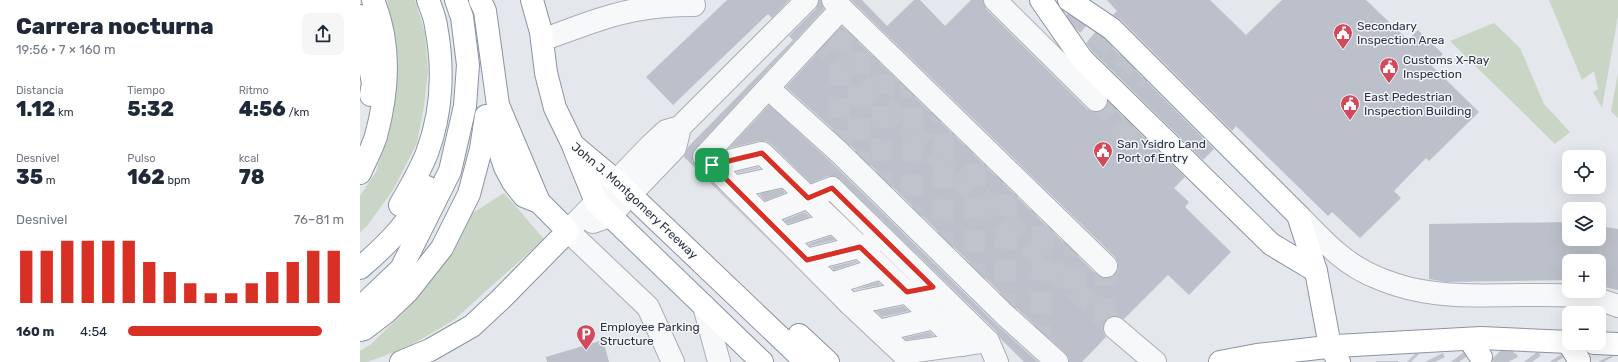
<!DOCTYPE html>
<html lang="es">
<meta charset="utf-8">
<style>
:root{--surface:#fff;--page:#f6f6f7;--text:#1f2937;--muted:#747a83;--accent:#d93025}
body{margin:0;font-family:Rubik,sans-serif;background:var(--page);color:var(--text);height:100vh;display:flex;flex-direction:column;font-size:15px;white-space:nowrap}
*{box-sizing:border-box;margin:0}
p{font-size:13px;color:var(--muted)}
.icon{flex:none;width:22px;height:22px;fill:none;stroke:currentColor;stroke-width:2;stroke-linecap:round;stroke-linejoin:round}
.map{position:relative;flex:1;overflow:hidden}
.side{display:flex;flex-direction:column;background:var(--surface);width:360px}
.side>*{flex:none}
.buttons{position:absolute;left:1202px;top:150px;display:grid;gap:8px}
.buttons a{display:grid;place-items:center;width:44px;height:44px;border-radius:8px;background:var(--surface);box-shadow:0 4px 16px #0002;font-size:20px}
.pin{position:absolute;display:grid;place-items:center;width:34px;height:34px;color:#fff;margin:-17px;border-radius:8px;box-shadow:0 2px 6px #0006}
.round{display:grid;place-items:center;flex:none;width:42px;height:42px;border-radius:8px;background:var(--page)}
.headline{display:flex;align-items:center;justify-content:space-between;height:68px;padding:0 16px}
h1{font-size:22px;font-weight:800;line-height:30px}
.stats{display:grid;grid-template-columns:repeat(3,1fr);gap:6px;height:68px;padding:4px 16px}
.stats div{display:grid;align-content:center}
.stats b{font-size:20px;font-weight:800}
.stats small{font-size:11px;font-weight:400}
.stats p{font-size:11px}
.chart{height:112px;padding:8px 16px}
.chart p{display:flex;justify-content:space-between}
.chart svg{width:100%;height:72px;margin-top:4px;stroke:var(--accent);stroke-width:6}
ul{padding:0 16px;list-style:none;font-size:13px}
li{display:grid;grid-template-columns:64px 48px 1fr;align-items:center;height:30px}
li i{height:10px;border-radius:5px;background:var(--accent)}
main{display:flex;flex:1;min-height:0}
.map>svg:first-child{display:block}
.green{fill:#c9d6c5}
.building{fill:#bbc0ca}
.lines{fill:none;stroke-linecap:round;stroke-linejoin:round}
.minor-tunnel{stroke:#bfc3cb;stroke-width:22;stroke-dasharray:22 11;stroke-linecap:butt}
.highway-tunnel{stroke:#bfc3cb;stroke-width:22;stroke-dasharray:22 11;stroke-linecap:butt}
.minor-casing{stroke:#a9aeb7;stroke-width:24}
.highway-casing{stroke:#8b94a3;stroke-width:24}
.minor{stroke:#f7f8fa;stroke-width:22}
.highway{stroke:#fff;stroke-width:22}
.route-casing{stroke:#fff;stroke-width:8}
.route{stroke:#d93025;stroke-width:5}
.labels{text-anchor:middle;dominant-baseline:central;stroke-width:3;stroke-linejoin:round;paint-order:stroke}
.poi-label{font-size:12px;fill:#2b3445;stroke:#f4f6f9;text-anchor:start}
.street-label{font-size:12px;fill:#2b3445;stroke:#f4f6f9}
</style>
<main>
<section class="side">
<div class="headline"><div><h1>Carrera nocturna</h1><p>19:56 · 7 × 160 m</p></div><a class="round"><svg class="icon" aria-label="share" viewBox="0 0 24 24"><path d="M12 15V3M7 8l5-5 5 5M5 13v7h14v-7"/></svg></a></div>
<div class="stats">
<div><p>Distancia</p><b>1.12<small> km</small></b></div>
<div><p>Tiempo</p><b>5:32</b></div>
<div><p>Ritmo</p><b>4:56<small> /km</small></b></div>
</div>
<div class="stats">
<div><p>Desnivel</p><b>35<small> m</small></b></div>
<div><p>Pulso</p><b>162<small> bpm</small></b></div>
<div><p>kcal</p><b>78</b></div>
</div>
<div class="chart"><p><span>Desnivel</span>76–81 m</p>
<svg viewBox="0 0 160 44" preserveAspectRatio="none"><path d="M5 44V12M15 44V12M25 44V6M35 44V6M45 44V6M55 44V6M65 44V19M75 44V25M85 44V32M95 44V38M105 44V38M115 44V32M125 44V25M135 44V19M145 44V12M155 44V12"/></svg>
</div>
<ul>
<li><b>160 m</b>4:54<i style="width:90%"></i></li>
</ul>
</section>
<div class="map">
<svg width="1258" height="362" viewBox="0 0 1258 362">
<rect width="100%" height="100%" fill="#e4e7ec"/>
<g class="green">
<polygon points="27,0 55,0 65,33 68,71 64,106 57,143 33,190 7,226 0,232 0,196 16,172 28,132 36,88 36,60"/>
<polygon points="1189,0 1258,0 1258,16 1242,108 1233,92 1238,89 1234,71 1222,80"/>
<polygon points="1134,23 1160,48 1184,104 1210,132 1195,144 1090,41"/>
<polygon points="1258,73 1258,118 1251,111"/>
<polygon points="144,193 184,239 94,320 46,348 7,362 0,362 0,351 11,344 43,313 88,258 111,214"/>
</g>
<g class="building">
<polygon points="367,0 429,0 412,18 408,14 313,105 286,77"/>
<polygon points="459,0 461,0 464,9 335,149 332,154 332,161 335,166 426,257 324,157 328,147 433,40 429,36 456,9"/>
<polygon points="491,0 502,0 527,26 554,0 560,0 585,26 611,0 623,0 626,9 727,109 733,112 740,112 745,108 748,102 825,177 814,188 829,202 825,207 871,252 829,295 808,275 764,319 757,316 751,316 746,320 743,326 743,332 746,337 722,362 709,362 709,358 705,353 654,306 488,143 426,87 482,26 737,275 743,278 749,278 755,274 758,269 758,263 755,257"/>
<polygon points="747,0 850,0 886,35 922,0 1006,0 1048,40 1058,30 1083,54 1072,66 1119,112 1069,161 1066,158 1034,191 1041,198 1000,238 972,212 968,216 876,126 872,131 761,20 753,15 757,11"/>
<polygon points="736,33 744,39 854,149 843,160 732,51 726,43"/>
<polygon points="409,105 470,161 636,324 678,362 664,362 641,339 637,332 480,179 475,176 468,176 451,183 411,144 406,141 399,141 369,148"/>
<polygon points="398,167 400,168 378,173 376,172"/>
<polygon points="422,189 425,193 405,201 399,194"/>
<polygon points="445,212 450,217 428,224 424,220"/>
<polygon points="1209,222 1209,239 1239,239 1239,226 1258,229 1258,290 1239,286 1239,261 1209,261 1209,280 1086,282 1069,279 1069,224"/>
<polygon points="471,236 475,240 450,246 448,244"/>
<polygon points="496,261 498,262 474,270 471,267"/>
<polygon points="518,282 521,285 494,290"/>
<polygon points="543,306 549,311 522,317 516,311"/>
<polygon points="570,332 574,336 546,340 544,338"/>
<polygon points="243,340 249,362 187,362 186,357"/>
</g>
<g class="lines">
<g class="minor-tunnel">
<polyline points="711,10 789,79"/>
<polyline points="454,37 755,328"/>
<polyline points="550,75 553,133 551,223"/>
<polyline points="736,100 760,124 772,147"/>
<polyline points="479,152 481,9"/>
<polyline points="499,173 499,80 500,27"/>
<polyline points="521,194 524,50"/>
<polyline points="714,234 715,289"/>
<polyline points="582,254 584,162 582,106"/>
<polyline points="614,285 616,139"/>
<polyline points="645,315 647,169"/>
<polyline points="745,319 746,266"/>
<path d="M1110,338C1125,338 1140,350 1147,362"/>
<polyline points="679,347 683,258 682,202"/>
</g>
<g class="highway-tunnel">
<polyline points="1073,358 1075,362"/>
<polyline points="1096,358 1099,362"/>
<polyline points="1146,358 1148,362"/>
<polyline points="1169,358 1172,362"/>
<polyline points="1194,359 1196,362"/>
<polyline points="1049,360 1051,362"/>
<polyline points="1242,360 1243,362"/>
<polyline points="1027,361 1027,362"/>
</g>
<g class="minor-casing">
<g id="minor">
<polyline points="473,0 746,266"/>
<polyline points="635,0 736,100"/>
<polyline points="481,9 344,157 490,304 542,353 628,341"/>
<path d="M182,40C213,29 244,16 276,10C295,6 315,5 334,5"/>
<polyline points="408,88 479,152 645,315 697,362"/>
<polyline points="352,165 402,153 602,345"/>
<polyline points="374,187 424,176"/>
<polyline points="402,215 472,188 628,341 637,362"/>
<path d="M938,215C951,228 964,242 977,253C1003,276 1041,289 1075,293C1103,297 1134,295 1163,295C1197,295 1225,293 1258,306"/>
<polyline points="233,222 250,216 315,148 320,127"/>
<polyline points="208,231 291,145 306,131 320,127 447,0"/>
<polyline points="208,231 288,307 313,362"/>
<polyline points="425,238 474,222"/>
<polyline points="447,260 511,244"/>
<polyline points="471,284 521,268"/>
<polyline points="490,304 558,290"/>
<polyline points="344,306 359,362"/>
<polyline points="755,328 795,362"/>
<polyline points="519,331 574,318"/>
</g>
</g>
<g class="highway-casing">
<g id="highway">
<path id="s1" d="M172,0L181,32L186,73L195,108L213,145L256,181L446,362"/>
<polyline points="681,0 722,59 911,244 956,271"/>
<polyline points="709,0 752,29 938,215 956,271 970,346 979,362"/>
<polyline points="0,16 13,83 11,95"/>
<polyline points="138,105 179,202"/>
<polyline points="214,148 236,202 402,362"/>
<path d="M0,173C5,161 12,149 16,136C28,92 31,43 13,0"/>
<path d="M40,205C50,188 60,171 67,153C82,113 84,68 76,26C75,17 71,8 68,0"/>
<path d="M0,268C27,245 52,220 67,187"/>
<polyline points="0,308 41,269 90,171 105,106 108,65 102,17 96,0"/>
<polyline points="0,330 4,329 25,313 48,291 82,248 109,194 121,149 126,116"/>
<polyline points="439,335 468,362"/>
<polyline points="1109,339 1121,357"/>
<polyline points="1208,342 1219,360"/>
<polyline points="1234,343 1258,344"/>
<polyline points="41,362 70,350 112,326 140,300 208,231 179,202 164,196 153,182 145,167 134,133 138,105 125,11 120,0"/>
<polyline points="860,362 897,355 976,346 1121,338 1209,342"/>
</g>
</g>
<use href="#minor" class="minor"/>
<use href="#highway" class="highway"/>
</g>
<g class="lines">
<g class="route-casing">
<polygon id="route" points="402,153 448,198 472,188 573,287 547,292 500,247 447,260 352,165"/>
</g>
<use href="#route" class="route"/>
</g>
<defs>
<g id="civic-pin" transform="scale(1)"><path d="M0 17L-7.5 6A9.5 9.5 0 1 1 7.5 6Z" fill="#d1495b" stroke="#f4f6f9"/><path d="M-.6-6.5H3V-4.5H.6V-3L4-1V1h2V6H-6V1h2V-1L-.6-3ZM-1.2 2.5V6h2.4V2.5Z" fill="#fff"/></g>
<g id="parking-pin" transform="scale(1)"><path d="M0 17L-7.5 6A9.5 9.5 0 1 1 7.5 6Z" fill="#d1495b" stroke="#f4f6f9"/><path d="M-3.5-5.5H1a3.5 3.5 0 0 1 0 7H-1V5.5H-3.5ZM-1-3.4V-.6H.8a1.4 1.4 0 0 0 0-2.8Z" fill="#fff"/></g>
</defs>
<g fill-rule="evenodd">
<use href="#civic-pin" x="983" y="33"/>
<use href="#civic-pin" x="1029" y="67"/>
<use href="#civic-pin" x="990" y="104"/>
<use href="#civic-pin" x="743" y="151"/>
<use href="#parking-pin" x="226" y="334"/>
</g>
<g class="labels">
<g class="poi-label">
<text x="997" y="26">Secondary<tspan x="997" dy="14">Inspection Area</tspan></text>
<text x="1043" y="60">Customs X-Ray<tspan x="1043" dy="14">Inspection</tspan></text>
<text x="1004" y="97">East Pedestrian<tspan x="1004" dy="14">Inspection Building</tspan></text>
<text x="757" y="144">San Ysidro Land<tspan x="757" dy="14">Port of Entry</tspan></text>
<text x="240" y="327">Employee Parking<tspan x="240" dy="14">Structure</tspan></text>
</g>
<g class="street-label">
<text stroke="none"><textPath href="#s1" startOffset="235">John J. Montgomery Freeway</textPath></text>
</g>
</g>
</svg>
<div class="buttons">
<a><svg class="icon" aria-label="locate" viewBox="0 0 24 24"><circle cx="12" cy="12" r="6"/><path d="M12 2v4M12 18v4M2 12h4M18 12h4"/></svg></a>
<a><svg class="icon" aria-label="layers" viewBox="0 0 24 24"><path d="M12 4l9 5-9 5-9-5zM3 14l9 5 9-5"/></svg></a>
<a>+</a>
<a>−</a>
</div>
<div class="pin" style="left:352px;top:165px;background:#1e9e55"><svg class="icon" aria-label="arrive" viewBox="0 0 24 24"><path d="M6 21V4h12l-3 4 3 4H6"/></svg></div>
</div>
</main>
